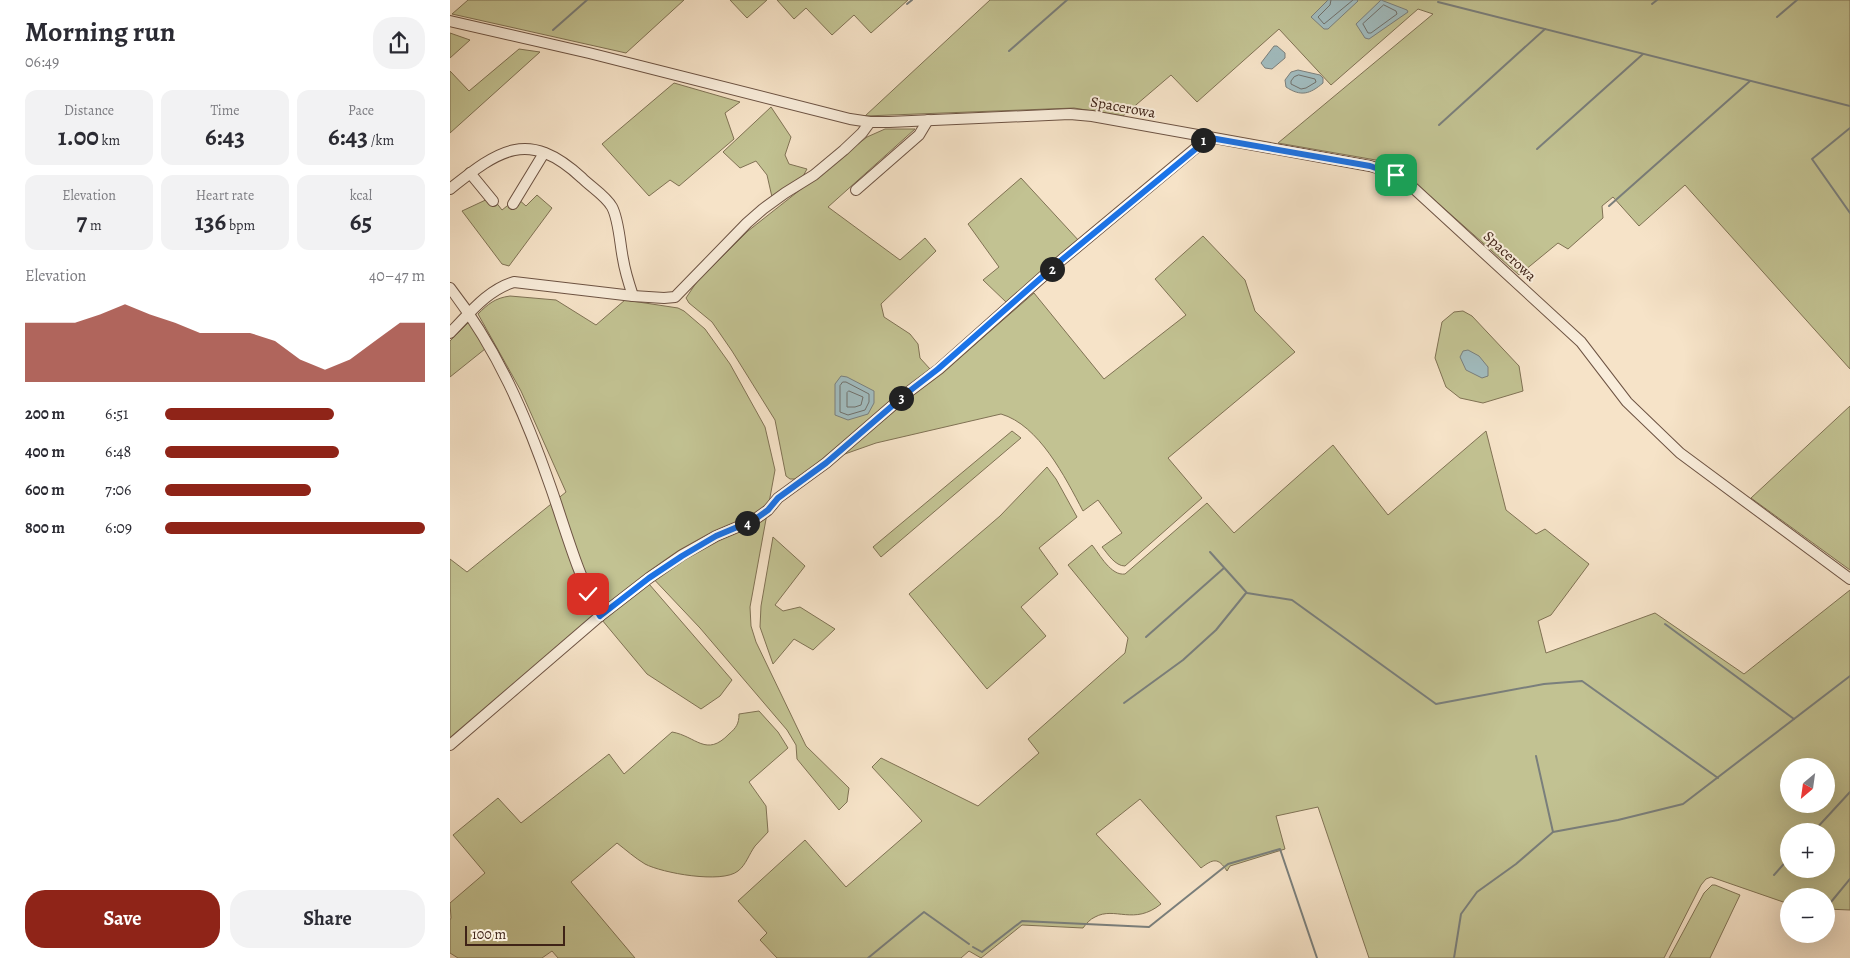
<!DOCTYPE html>
<meta charset="utf-8">
<style>
:root{--surface:#fff;--page:#f2f2f3;--text:#2b2b33;--muted:#7c7c81;--accent:#8f2418}
body{margin:0;font-family:Alegreya,serif;background:var(--page);color:var(--text);height:100vh;display:flex;flex-direction:column;font-size:19px;white-space:nowrap}
*{box-sizing:border-box;margin:0}
p{font-size:16px;color:var(--muted)}
.icon{flex:none;width:28px;height:28px;fill:none;stroke:currentColor;stroke-width:2;stroke-linecap:round;stroke-linejoin:round}
.map{position:relative;flex:1;overflow:hidden}
.sheet{display:flex;flex-direction:column;background:var(--surface);width:450px}
.sheet>*{flex:none}
.needle{width:32px;rotate:209deg}
.controls{position:absolute;left:1330px;top:758px;display:grid;gap:10px}
.controls a{display:grid;place-items:center;width:55px;height:55px;border-radius:50%;background:var(--surface);box-shadow:0 5px 20px #0002;font-size:25px}
.scale{position:absolute;left:15px;bottom:12px;width:100px;box-sizing:border-box;padding-left:5px;border:2px solid #3f2317;border-top:0;font-size:14px;line-height:18px;white-space:nowrap;color:#3f2317;-webkit-text-stroke:4px #f9eddb;paint-order:stroke}
.pin{position:absolute;display:grid;place-items:center;width:42px;height:42px;color:#fff;margin:-21px;border-radius:10px;box-shadow:0 2px 8px #0006}
.km{position:absolute;width:25px;height:25px;margin:-12px;border-radius:50%;background:#222;color:#fff;font-size:14px;line-height:25px;text-align:center}
.round{display:grid;place-items:center;flex:none;width:52px;height:52px;border-radius:20px;background:var(--page)}
.head{display:flex;align-items:center;justify-content:space-between;height:85px;padding:0 25px}
h1{font-size:28px;font-weight:700;line-height:38px}
.stats{display:grid;grid-template-columns:repeat(3,1fr);gap:8px;height:85px;padding:5px 25px}
.stats div{display:grid;align-content:center;border-radius:12px;background:var(--page);text-align:center}
.stats b{font-size:25px;font-weight:700}
.stats small{font-size:14px;font-weight:400}
.stats p{font-size:14px}
.chart{height:140px;padding:10px 25px}
.chart p{display:flex;justify-content:space-between}
.chart svg{width:100%;height:90px;margin-top:5px;fill:var(--accent);opacity:.7}
.button{display:flex;gap:10px;margin-top:auto;padding:10px 25px}
.button a{flex:1;height:58px;border-radius:20px;background:var(--accent);color:#fff;font-size:20px;font-weight:700;line-height:58px;text-align:center}
.button a+a{background:var(--page);color:var(--text)}
ul{padding:0 25px;list-style:none;font-size:16px}
li{display:grid;grid-template-columns:80px 60px 1fr;align-items:center;height:38px}
li i{height:12px;border-radius:6px;background:var(--accent)}
main{display:flex;flex:1;min-height:0}
.map>svg:first-child{display:block}
.green{fill:#c2c292;stroke:#807254;fill-rule:evenodd}
.water{fill:#a1bcbf;stroke:#7a7f7c}
.lines{fill:none;stroke-linecap:round;stroke-linejoin:round}
.shore{stroke:#70706b;stroke-width:1}
.stream{stroke:#7a7f7c;stroke-width:2}
.minor-casing{stroke:#6d5343;stroke-width:12}
.minor{stroke:#f9eddb;stroke-width:10}
.route-casing{stroke:#fff;stroke-width:10}
.route{stroke:#1a73e8;stroke-width:6}
.labels{text-anchor:middle;dominant-baseline:central;stroke-width:4;stroke-linejoin:round;paint-order:stroke}
.street-label{font-size:15px;fill:#3f2317;stroke:#f9eddb}
</style>
<main>
<section class="sheet">
<div class="head"><div><h1>Morning run</h1><p>06:49</p></div><a class="round"><svg class="icon" aria-label="share" viewBox="0 0 24 24"><path d="M12 15V3M7 8l5-5 5 5M5 13v7h14v-7"/></svg></a></div>
<div class="stats">
<div><p>Distance</p><b>1.00<small> km</small></b></div>
<div><p>Time</p><b>6:43</b></div>
<div><p>Pace</p><b>6:43<small> /km</small></b></div>
</div>
<div class="stats">
<div><p>Elevation</p><b>7<small> m</small></b></div>
<div><p>Heart rate</p><b>136<small> bpm</small></b></div>
<div><p>kcal</p><b>65</b></div>
</div>
<div class="chart"><p><span>Elevation</span>40–47 m</p>
<svg viewBox="0 0 160 44" preserveAspectRatio="none"><path d="M0 44V15L10 15L20 15L30 11L40 6L50 11L60 15L70 20L80 20L90 20L100 24L110 33L120 38L130 33L140 24L150 15L160 15V44z"/></svg>
</div>
<ul>
<li><b>200 m</b>6:51<i style="width:65%"></i></li>
<li><b>400 m</b>6:48<i style="width:67%"></i></li>
<li><b>600 m</b>7:06<i style="width:56%"></i></li>
<li><b>800 m</b>6:09<i style="width:100%"></i></li>
</ul>
<div class="button"><a>Save</a><a>Share</a></div>
</section>
<div class="map">
<svg width="1400" height="958" viewBox="0 0 1400 958">
<rect width="100%" height="100%" fill="#f6e3c8"/>
<filter id="stains"><feTurbulence type="fractalNoise" baseFrequency=".004" numOctaves="4"/><feColorMatrix values="0 0 0 0 .2 0 0 0 0 .09 0 0 0 0 .02 0 0 0 .5 -.17"/></filter>
<radialGradient id="worn" r=".72"><stop offset=".6" stop-color="#630" stop-opacity="0"/><stop offset="1" stop-color="#630" stop-opacity=".3"/></radialGradient>
<g class="green">
<polygon points="18,0 234,0 176,53 2,14"/>
<polygon points="280,0 317,0 297,18"/>
<polygon points="327,0 458,0 421,33 404,15 382,35 356,8 344,19"/>
<polygon points="540,0 1400,0 1400,369 1235,185 1189,226 1163,197 1152,206 1153,218 1118,249 1108,243 1069,275 943,163 828,143 983,14 968,9 881,85 829,29 747,102 721,75 673,116 624,108 415,116"/>
<polygon points="0,33 20,40 0,58"/>
<polygon points="69,49 90,52 0,133 0,71 19,91"/>
<polygon points="224,83 290,102 275,113 284,139 229,186 220,180 199,196 152,144"/>
<polygon points="321,107 341,137 335,155 339,164 357,169 352,178 322,197 317,175 306,161 290,168 273,152"/>
<polygon points="435,129 465,129 378,207 450,260 475,238 486,251 431,304 434,317 460,334 468,344 470,358 480,369 360,469 345,479 340,479 336,476 325,420 282,351 262,322 239,303 236,298 246,283 298,231 417,137"/>
<polygon points="571,178 630,242 556,302 533,280 549,267 518,224"/>
<polygon points="87,195 102,208 59,266 52,264 12,211 42,197 52,210 67,198 76,206"/>
<path d="M753,236L795,280L805,311L845,352L718,458L752,498L675,566C665,566 658,554 652,547L672,533L648,500L633,511C615,477 589,425 551,414L426,443L392,455L471,389L491,374L584,293L654,379L736,315L705,279Z"/>
<path d="M60,296L106,300L146,325L175,300L228,308L234,311L255,329L280,364L315,427L325,470L300,607L301,626L306,642L356,746L399,788L397,802L389,810L347,759L346,745L337,730L250,628L198,573L0,739V559L17,572L116,492L71,391L28,314C38,304 45,298 60,296Z"/>
<polygon points="1013,311 1022,316 1069,366 1073,391 1033,403 1010,398 996,387 985,358 992,322 1004,312"/>
<polygon points="20,321 35,349 0,377 0,341"/>
<polygon points="1400,406 1400,570 1301,498"/>
<polygon points="562,431 571,438 431,557 423,547"/>
<path d="M1036,431L1056,510L1086,534L1095,529L1139,564L1101,615L1088,621L1096,653L1205,613L1294,674L1400,590V910L1376,909V896H1339V904L1261,877L1256,879L1251,885L1214,958H919L868,807L826,816L835,849L780,866L777,871C768,857 763,859 751,868L690,799L646,834L711,904C684,926 665,906 645,917C640,919 636,924 633,928L572,925L531,958L519,951L511,958H327L310,940L317,933L288,901L355,840L396,887L472,821L422,767L431,758L528,806L589,753L578,739L675,653L678,638L618,565L642,545C650,555 661,576 675,574L757,503L784,533L883,445L938,515ZM1376,766V804H1339V766ZM1376,831V869H1339V831Z"/>
<polygon points="597,467 606,479 627,517 589,548 608,574 571,607 596,636 537,689 459,594 550,516"/>
<polygon points="323,537 355,566 325,605 333,611 350,607 385,629 363,650 344,639 323,664 310,627 311,606"/>
<polygon points="199,584 282,680 270,696 251,709 197,674 152,620"/>
<path d="M309,711L328,732L338,748L299,782L316,806L318,832C314,837 309,841 305,846C299,854 296,865 288,871C272,884 212,873 195,864C185,858 176,850 167,843L121,882L185,958H108L102,951L92,958H8L0,953V920L1,918L0,903L35,873L3,835L48,798L71,823L159,754L174,774L222,732C246,736 256,758 279,734C286,728 289,724 289,714Z"/>
<polygon points="1262,885 1265,885 1290,895 1260,958 1219,958 1254,893"/>
</g>
<g class="water">
<polygon points="878,0 907,0 908,1 878,29 874,29 861,17"/>
<polygon points="931,0 957,10 958,12 919,39 915,38 906,24"/>
<polygon points="824,46 827,46 835,53 835,58 822,69 815,68 811,63"/>
<path d="M848,70L870,75L873,78V83C860,94 851,97 836,87L835,80L841,72Z"/>
<polygon points="1018,350 1029,356 1038,367 1038,376 1032,378 1016,370 1010,357 1013,351"/>
<polygon points="391,376 397,377 424,391 424,403 418,414 398,420 385,415 385,384"/>
</g>
<g class="lines">
<g class="shore">
<polyline points="881,0 880,5 868,17 874,24 903,0"/>
<polygon points="934,5 946,11 947,14 921,33 918,33 913,24"/>
<polygon points="849,75 865,79 866,82 856,88 851,89 841,84 841,81 844,77"/>
<polygon points="393,382 396,382 419,394 419,402 415,410 398,415 390,412 390,386"/>
<polygon points="399,391 413,397 411,405 405,407 397,407 397,393"/>
</g>
<g class="stream">
<polyline points="988,2 1400,106"/>
<polyline points="457,4 462,0"/>
<polyline points="1202,4 1207,0"/>
<polyline points="1327,17 1347,0"/>
<polyline points="103,30 137,0"/>
<polyline points="559,51 617,0"/>
<polyline points="989,125 1095,29"/>
<polyline points="1400,128 1362,159 1400,213"/>
<polyline points="1087,149 1193,54"/>
<polyline points="1159,206 1300,81"/>
<polyline points="760,552 797,593 842,600 986,704 1094,684 1132,681 1268,778"/>
<polyline points="1215,624 1344,719"/>
<polyline points="696,637 774,568"/>
<polyline points="674,703 733,660 766,630 796,593"/>
<polyline points="1086,756 1103,832"/>
<polyline points="1364,831 1400,792"/>
<polyline points="1324,875 1339,858"/>
<polyline points="1381,902 1400,879"/>
<polyline points="523,947 532,952 572,921 699,927 778,864 830,849 867,958"/>
<polyline points="418,958 474,912 519,944"/>
<polyline points="1004,958 1011,914 1027,892 1066,864 1103,832 1168,820 1233,804 1400,676"/>
</g>
<g class="minor-casing">
<g id="minor">
<polyline points="0,21 139,53 400,119 420,122 439,122 620,114 642,116 920,166 934,170 959,184 1131,342 1177,402 1230,453 1400,579"/>
<polyline points="20,173 43,201"/>
<path d="M0,189C49,150 78,128 132,178C141,187 156,196 162,207C169,220 170,245 173,259C175,272 179,284 183,296"/>
<polyline points="406,190 469,135 478,120"/>
<polyline points="63,204 94,153"/>
<path d="M0,288C47,348 76,416 101,488C116,531 128,576 150,616"/>
<path d="M0,333C19,314 37,290 64,282L183,296L214,298L225,297L297,223L313,209L335,193L364,175L394,150L412,133L420,122"/>
<polyline points="0,745 150,616 199,578 232,555 266,536 304,520 318,510 328,498 376,463 457,393 489,369 608,263 747,147 755,137"/>
</g>
</g>
<use href="#minor" class="minor"/>
</g>
<g class="lines">
<g class="route-casing">
<polyline id="route" points="138,594 150,616 199,578 232,556 266,536 304,520 318,510 328,498 376,463 457,393 488,369 608,263 748,147 755,137 920,166 946,175"/>
</g>
<use href="#route" class="route"/>
</g>
<g class="labels">
<g class="street-label">
<text transform="translate(673 107) rotate(10)">Spacerowa</text>
<text transform="translate(1060 256) rotate(43)">Spacerowa</text>
</g>
</g>
<rect width="100%" height="100%" filter="url(#stains)"/>
<rect width="100%" height="100%" fill="url(#worn)"/>
</svg>
<div class="controls">
<a><svg class="needle" viewBox="-14 -14 28 28"><path d="M0-13l5 13h-10z" fill="#e53935"/><path d="M0 13l5-13h-10z" fill="#7c7c81"/></svg></a>
<a>+</a>
<a>−</a>
</div>
<div class="scale">100 m</div>
<div class="pin" style="left:946px;top:175px;background:#1e9e55"><svg class="icon" aria-label="arrive" viewBox="0 0 24 24"><path d="M6 21V4h12l-3 4 3 4H6"/></svg></div>
<div class="pin" style="left:138px;top:594px;background:#d93025"><svg class="icon" aria-label="check" viewBox="0 0 24 24"><path d="M5 12l5 5 9-10"/></svg></div>
<b class="km" style="left:753px;top:140px">1</b>
<b class="km" style="left:602px;top:269px">2</b>
<b class="km" style="left:451px;top:398px">3</b>
<b class="km" style="left:297px;top:523px">4</b>
</div>
</main>
